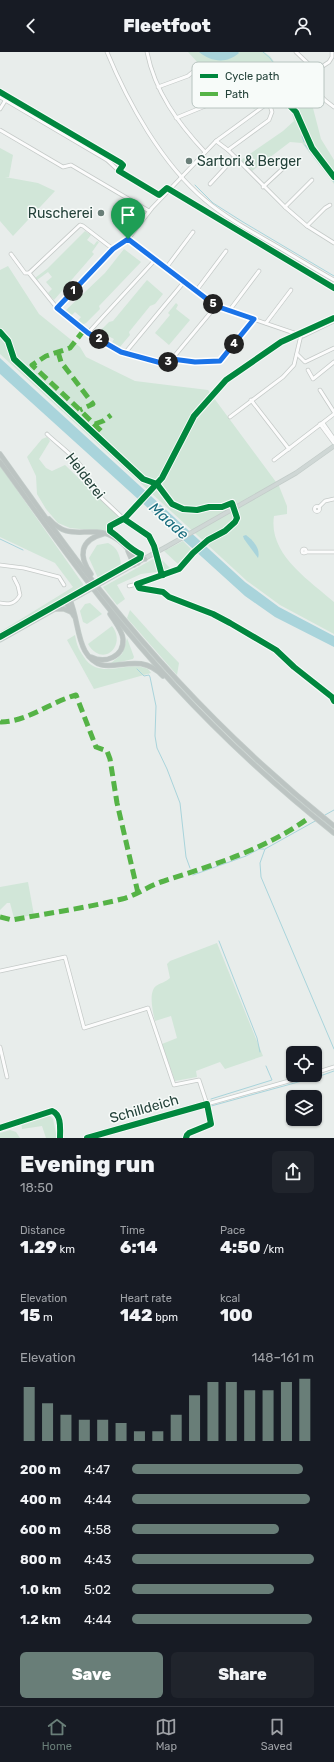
<!DOCTYPE html>
<meta charset="utf-8">
<style>
:root{--surface:#171b24;--page:#20242c;--text:#f1f3f6;--muted:#9ea1a6;--line:#363941;--accent:#697e78}
body{margin:0;font-family:Rubik,sans-serif;background:var(--page);color:var(--text);height:100vh;display:flex;flex-direction:column;font-size:15px;white-space:nowrap}
*{box-sizing:border-box;margin:0}
p{font-size:13px;color:var(--muted)}
.icon{flex:none;width:22px;height:22px;fill:none;stroke:currentColor;stroke-width:2;stroke-linecap:round;stroke-linejoin:round}
.map{position:relative;height:1086px;overflow:hidden}
.side{display:flex;flex-direction:column;background:var(--surface);flex:1}
.side>*{flex:none}
.tools{position:absolute;left:286px;top:994px;display:grid;gap:8px}
.tools a{display:grid;place-items:center;width:36px;height:36px;border-radius:6px;background:var(--surface);box-shadow:0 1px 3px #0004;font-size:20px}
.pin{position:absolute;display:grid;place-items:center;width:34px;height:34px;color:#fff;margin:-41px -17px;border-radius:50% 50% 50% 0;rotate:-45deg;box-shadow:0 0 4px #0007}
.pin .icon{rotate:45deg}
.km{position:absolute;width:20px;height:20px;margin:-10px;border-radius:50%;background:#222;color:#fff;font-size:11px;line-height:20px;text-align:center}
.round{display:grid;place-items:center;flex:none;width:42px;height:42px;border-radius:6px;background:var(--page)}
.summary{display:flex;align-items:center;justify-content:space-between;height:68px;padding:0 20px}
h1{font-size:22px;font-weight:800;line-height:30px}
.figures{display:grid;grid-template-columns:repeat(3,1fr);gap:6px;height:68px;padding:4px 20px}
.figures div{display:grid;align-content:center}
.figures b{font-size:17px;font-weight:800}
.figures small{font-size:11px;font-weight:400}
.figures p{font-size:11px}
.chart{height:112px;padding:8px 20px}
.chart p{display:flex;justify-content:space-between}
.chart svg{width:100%;height:72px;margin-top:4px;stroke:var(--accent);stroke-width:6}
.button{display:flex;gap:8px;margin-top:auto;padding:8px 20px}
.button a{flex:1;height:46px;border-radius:6px;background:var(--accent);color:#fff;font-size:16px;font-weight:800;line-height:46px;text-align:center}
.button a+a{background:var(--page);color:var(--text)}
ul{padding:0 20px;list-style:none;font-size:13px}
li{display:grid;grid-template-columns:64px 48px 1fr;align-items:center;height:30px}
li i{height:10px;border-radius:5px;background:var(--accent)}
header{display:flex;justify-content:space-between;align-items:center;height:52px;padding:0 20px;background:var(--surface);font-size:18px;font-weight:800}
.tabs{display:flex;justify-content:space-around;align-items:center;height:56px;border-top:1px solid var(--line);background:var(--surface);font-size:11px;color:var(--muted)}
.tabs a{display:grid;justify-items:center;gap:2px}
.tabs .on{color:var(--accent)}
.map>svg:first-child{display:block}
.green{fill:#d1e6d8}
.water{fill:#a9d4db}
.lines{fill:none;stroke-linecap:round;stroke-linejoin:round}
.stream{stroke:#a9d4db;stroke-width:1}
.minor-casing{stroke:#c5cac8;stroke-width:4.5}
.major-casing{stroke:#c3ccc9;stroke-width:5}
.highway-casing{stroke:#c3ccc9;stroke-width:5.5}
.minor{stroke:#fcfcfc;stroke-width:3}
.major{stroke:#cfd7d5;stroke-width:3.5}
.highway{stroke:#bcc4c2;stroke-width:4}
.major-bridge-casing{stroke:#c3ccc9;stroke-width:5;stroke-linecap:butt}
.major-bridge{stroke:#cfd7d5;stroke-width:3.5}
.quiet{stroke:#55b346;stroke-width:5;stroke-dasharray:10 5;stroke-linecap:butt}
.cycleway-casing{stroke:#f7fbf9;stroke-width:8}
.cycleway{stroke:#00873e;stroke-width:6}
.route-casing{stroke:#fff;stroke-width:8}
.route{stroke:#1a73e8;stroke-width:5}
.poi-dot{fill:#697e78;stroke:#f7fbf9;stroke-width:1.5}
.labels{text-anchor:middle;dominant-baseline:central;stroke-width:3;stroke-linejoin:round;paint-order:stroke}
.poi-label{font-size:14px;fill:#24423a;stroke:#f7fbf9;text-anchor:start}
.street-label{font-size:14px;fill:#24423a;stroke:#f7fbf9}
.water-label{font-size:15px;font-style:italic;fill:#1c6f80;stroke:#f7fbf9}
.key{fill:#f7fbf9;stroke:#b8c4c0;stroke-width:1}
.key-label{font-size:11px;fill:#24423a}
</style>
<header><svg class="icon" aria-label="back" viewBox="0 0 24 24"><path d="M15 5l-7 7 7 7"/></svg>Fleetfoot<svg class="icon" aria-label="person" viewBox="0 0 24 24"><circle cx="12" cy="8" r="4"/><path d="M4 21q1-7 8-7t8 7"/></svg></header>
<div class="map">
<svg width="334" height="1086" viewBox="0 0 334 1086">
<rect width="100%" height="100%" fill="#e8edeb"/>
<g class="green">
<polygon points="188,0 264,0 270,4 289,31 254,57 236,39 252,24 246,16 239,12 229,14 216,23 209,17 199,12"/>
<polygon points="295,36 309,46 316,43 320,47 313,56 321,87 334,108 334,132 302,91 290,90 252,119 241,108 283,79 294,69 291,58 273,52"/>
<polygon points="0,96 13,103 9,125 5,125 38,131 55,139 13,184 0,169"/>
<polygon points="85,179 91,183 87,188 94,193 97,189 99,190 92,200 94,202 54,248 48,241 52,237 46,230 52,225 48,220 37,228 35,226 47,217"/>
<polygon points="124,197 141,210 99,254 100,257 86,271 82,273 77,270 81,265 75,260 71,264 65,259 105,221"/>
<path d="M8,214L39,262L80,295L86,305L135,329L208,338L279,434L287,454V462L274,464C268,502 309,528 334,550V582L280,553L247,529L0,302V218Z"/>
<polygon points="147,228 163,242 155,252 150,254 129,280 130,283 119,296 111,292 114,287 106,283 103,287 97,282 109,270 113,269"/>
<polygon points="176,251 178,253 176,257 190,268 169,293 155,281 170,263 168,261"/>
<polygon points="47,385 50,389 39,407 46,416 52,419 65,413 120,466 110,480 70,476 58,471 46,457 37,442 36,424 27,405 42,387"/>
<polygon points="0,414 83,532 83,535 0,583 0,580 73,535 55,511 0,485"/>
<polygon points="183,489 191,497 179,513 164,499"/>
<path d="M108,491C117,495 120,503 121,513L98,526L89,506L97,493Z"/>
<polygon points="153,507 161,507 172,518 141,522 117,533 125,547 117,553 103,535"/>
<polygon points="90,551 102,562 87,572 83,570 80,559 85,552"/>
<polygon points="130,558 156,587 179,611 177,623 127,566"/>
<path d="M112,574C127,593 103,617 88,592Z"/>
<path d="M75,583C77,595 79,598 86,608C103,628 128,607 148,617L151,621L94,637L67,588Z"/>
<polygon points="127,586 134,605 133,607 111,612 111,611 122,602"/>
<polygon points="28,830 34,863 14,866 10,851 7,851 0,858 0,835"/>
<path d="M217,891L263,1004L225,1017L220,1010L196,1019L197,1025L175,1029L162,992L177,986L171,964L155,969C153,961 148,940 156,934C160,931 166,930 170,926L167,912L170,909Z"/>
<polygon points="49,1063 53,1067 57,1086 46,1086 42,1074 22,1077 21,1070"/>
<polygon points="10,1078 16,1080 20,1086 0,1086 0,1081"/>
</g>
<g class="water">
<path d="M199,0H238L239,1C227,12 211,10 199,0Z"/>
<polygon points="0,306 245,530 279,555 334,584 334,595 275,565 245,544 0,322"/>
<path d="M246,483C253,488 261,497 258,506L244,487L243,484Z"/>
</g>
<g class="lines">
<g class="stream">
<polyline points="263,0 270,6 288,31"/>
<polyline points="302,84 304,90"/>
<polyline points="305,93 321,114"/>
<polyline points="323,116 334,130"/>
<polyline points="195,133 213,151 243,170 334,224"/>
<polyline points="0,487 23,498"/>
<polyline points="137,617 144,624 149,623 150,625 156,654 155,684 157,696 167,717 180,751 186,805 190,816"/>
<polyline points="325,763 334,758"/>
<polyline points="317,768 265,797 260,811 261,825 334,997"/>
<polyline points="193,823 246,804 259,797 264,797"/>
<polyline points="219,889 257,986 260,1000"/>
<polyline points="211,1047 272,1028 266,1014"/>
<polyline points="95,1086 320,1024 334,1019"/>
</g>
<g class="minor-casing">
<g id="minor">
<path d="M107,0C128,51 162,112 205,148C224,164 245,176 266,188C289,201 311,215 334,228"/>
<path d="M147,0C155,40 178,71 205,100"/>
<polyline points="296,0 316,19"/>
<polyline points="304,27 326,49 334,55"/>
<polyline points="158,35 188,24 194,19"/>
<polyline points="0,45 107,108 119,119 162,145"/>
<polyline points="0,57 5,49"/>
<polyline points="176,66 215,50 221,44"/>
<polyline points="0,78 63,115 71,113 149,159"/>
<polyline points="216,89 228,98 285,155 307,174 334,191"/>
<polyline points="228,98 269,68 272,60 269,50"/>
<polyline points="210,132 235,105"/>
<polyline points="263,135 292,108"/>
<polyline points="169,138 204,159"/>
<polyline points="285,155 312,128"/>
<polyline points="307,174 325,156 330,153"/>
<polyline points="128,187 216,254 221,256 303,284 334,269"/>
<polyline points="11,202 25,221 29,221 57,256 88,281 121,299 165,312 172,307 216,254"/>
<polyline points="166,216 193,180"/>
<polyline points="29,221 80,173 83,174 113,197"/>
<polyline points="196,239 226,199"/>
<polyline points="57,256 113,197 128,187 152,156 216,89 279,43 329,10 332,5 332,0"/>
<polyline points="229,259 259,219"/>
<polyline points="266,271 291,238"/>
<polyline points="88,281 155,208"/>
<polyline points="125,301 184,230"/>
<polyline points="297,302 305,310 334,296"/>
<polyline points="172,307 195,310 220,309 254,267"/>
<polyline points="308,318 313,327 334,310"/>
<polyline points="320,338 334,360"/>
<polyline points="251,348 289,397"/>
<polyline points="230,365 283,325 294,313 301,283"/>
<polyline points="323,371 334,387"/>
<polyline points="320,372 334,391"/>
<path d="M47,382C57,392 76,405 83,417C87,424 88,431 93,438L127,470L149,484L154,494L161,520L163,523"/>
<polyline points="274,408 334,362"/>
<circle cx="317" cy="457" r="2.5"/>
<polyline points="319,455 325,449 334,447"/>
<circle cx="304" cy="499" r="2"/>
<polyline points="306,500 334,500"/>
<polyline points="0,513 24,516 59,525 64,533"/>
<polyline points="129,534 137,532"/>
<polyline points="180,550 169,545 163,540 141,536 137,532 179,517 193,501 208,488 225,479 235,470 237,466 233,457"/>
<path d="M0,551C9,553 15,552 20,543L18,534L14,526"/>
<polyline points="0,919 65,905 84,976 148,956 174,1033 199,1028 207,1052"/>
<polyline points="0,995 7,1025"/>
<polyline points="315,1021 334,1015"/>
<path d="M0,1076L52,1059C62,1063 60,1077 60,1086"/>
<polyline points="87,1086 310,1023"/>
</g>
</g>
<g class="major-casing">
<g id="major">
<polyline points="166,495 296,421 334,394"/>
<polyline points="103,530 151,503"/>
<polyline points="0,588 80,543"/>
</g>
</g>
<g class="highway-casing">
<g id="highway">
<path d="M0,402C34,449 67,498 104,543C172,628 249,706 334,774"/>
<path d="M0,410C35,458 69,507 106,553C172,637 250,714 334,781"/>
<path d="M49,467C65,485 77,479 97,480C116,481 129,496 138,511"/>
<polyline points="128,499 134,513"/>
<polyline points="134,503 145,507"/>
<path d="M91,522C78,504 80,488 103,482"/>
<path d="M70,548C77,564 77,585 85,599C105,633 133,593 163,624"/>
<polyline points="66,551 74,564"/>
<polyline points="56,557 64,557 71,560"/>
<path d="M91,605C105,612 124,605 123,587C122,578 115,570 110,562"/>
</g>
</g>
<use href="#minor" class="minor"/>
<use href="#major" class="major"/>
<use href="#highway" class="highway"/>
<g class="major-bridge-casing">
<g id="major-bridge">
<polyline points="151,503 166,495"/>
<polyline points="80,543 103,530"/>
</g>
</g>
<use href="#major-bridge" class="major-bridge"/>
<g class="quiet">
<polyline points="84,278 70,296 46,304 32,313 79,357 103,381"/>
<polyline points="58,300 61,310 93,352 80,358"/>
<polyline points="95,372 103,369 111,363"/>
<path d="M0,669L1,670C26,670 51,650 76,643L96,695L107,699L110,707L117,751L138,841"/>
<path d="M0,865L12,868C49,861 86,856 122,847C137,843 150,833 164,829C213,813 263,798 306,768"/>
</g>
<g class="cycleway-casing">
<g id="cycleway">
<polyline points="0,40 121,111 123,113 119,119 159,143 167,136 334,236"/>
<polyline points="279,43 296,60 312,96 334,125"/>
<polyline points="0,280 8,289 14,307 143,427 157,432 172,452 183,457 197,458 209,455 222,455 232,451 237,466 235,470 225,479 208,488 193,501 179,517 137,532 139,536 163,540 169,545 213,562 230,571 276,598 294,615 332,645 334,649"/>
<polyline points="124,467 149,484 154,494 161,520 163,523"/>
<path d="M0,585L140,506L141,502C130,498 121,486 110,479V474L125,466L162,426L194,364L226,328L281,290L334,266"/>
<path d="M0,1076L52,1059C62,1063 60,1077 60,1086"/>
<polyline points="87,1086 207,1052 211,1072 189,1081 187,1083 186,1086"/>
</g>
</g>
<use href="#cycleway" class="cycleway"/>
</g>
<g class="lines">
<g class="route-casing">
<polygon id="route" points="128,187 216,254 254,267 220,309 195,310 172,307 165,312 121,300 88,281 57,256 113,197"/>
</g>
<use href="#route" class="route"/>
</g>
<g class="poi-dot">
<circle cx="189" cy="109" r="4"/>
<circle cx="101" cy="161" r="4"/>
</g>
<g class="labels">
<g class="poi-label">
<text x="197" y="109">Sartori &amp; Berger</text>
<text x="93" y="161" text-anchor="end">Ruscherei</text>
</g>
<g class="street-label">
<text transform="translate(85 424) rotate(52)">Helderei</text>
<text transform="translate(144 1057) rotate(-16)">Schilldeich</text>
</g>
<g class="water-label">
<text transform="translate(169 469) rotate(42)">Maade</text>
</g>
</g>
<rect x="192" y="10" width="132" height="46" rx="6" class="key"/>
<rect x="200" y="22" width="18" height="4" fill="#00873e"/>
<rect x="200" y="40" width="18" height="4" fill="#55b346"/>
<g class="key-label">
<text x="225" y="28">Cycle path</text>
<text x="225" y="46">Path</text>
</g>
</svg>
<div class="tools">
<a><svg class="icon" aria-label="locate" viewBox="0 0 24 24"><circle cx="12" cy="12" r="6"/><path d="M12 2v4M12 18v4M2 12h4M18 12h4"/></svg></a>
<a><svg class="icon" aria-label="layers" viewBox="0 0 24 24"><path d="M12 4l9 5-9 5-9-5zM3 14l9 5 9-5"/></svg></a>
</div>
<div class="pin" style="left:128px;top:187px;background:#1e9e55"><svg class="icon" aria-label="arrive" viewBox="0 0 24 24"><path d="M6 21V4h12l-3 4 3 4H6"/></svg></div>
<b class="km" style="left:73px;top:239px">1</b>
<b class="km" style="left:99px;top:287px">2</b>
<b class="km" style="left:168px;top:310px">3</b>
<b class="km" style="left:234px;top:292px">4</b>
<b class="km" style="left:213px;top:252px">5</b>
</div>
<section class="side">
<div class="summary"><div><h1>Evening run</h1><p>18:50</p></div><a class="round"><svg class="icon" aria-label="share" viewBox="0 0 24 24"><path d="M12 15V3M7 8l5-5 5 5M5 13v7h14v-7"/></svg></a></div>
<div class="figures">
<div><p>Distance</p><b>1.29<small> km</small></b></div>
<div><p>Time</p><b>6:14</b></div>
<div><p>Pace</p><b>4:50<small> /km</small></b></div>
</div>
<div class="figures">
<div><p>Elevation</p><b>15<small> m</small></b></div>
<div><p>Heart rate</p><b>142<small> bpm</small></b></div>
<div><p>kcal</p><b>100</b></div>
</div>
<div class="chart"><p><span>Elevation</span>148–161 m</p>
<svg viewBox="0 0 160 44" preserveAspectRatio="none"><path d="M5 44V11M15 44V21M25 44V28M35 44V31M45 44V31M55 44V33M65 44V38M75 44V38M85 44V28M95 44V16M105 44V8M115 44V8M125 44V13M135 44V13M145 44V8M155 44V6"/></svg>
</div>
<ul>
<li><b>200 m</b>4:47<i style="width:94%"></i></li>
<li><b>400 m</b>4:44<i style="width:98%"></i></li>
<li><b>600 m</b>4:58<i style="width:81%"></i></li>
<li><b>800 m</b>4:43<i style="width:100%"></i></li>
<li><b>1.0 km</b>5:02<i style="width:78%"></i></li>
<li><b>1.2 km</b>4:44<i style="width:99%"></i></li>
</ul>
<div class="button"><a>Save</a><a>Share</a></div>
</section>
<nav class="tabs">
<a class="on"><svg class="icon" aria-label="home" viewBox="0 0 24 24"><path d="M3 11l9-7 9 7M6 9v11h12V9"/></svg>Home</a>
<a><svg class="icon" aria-label="map" viewBox="0 0 24 24"><path d="M3 6l6-2 6 2 6-2v14l-6 2-6-2-6 2zM9 4v14M15 6v14"/></svg>Map</a>
<a><svg class="icon" aria-label="saved" viewBox="0 0 24 24"><path d="M7 4h10v16l-5-4-5 4z"/></svg>Saved</a>
</nav>
